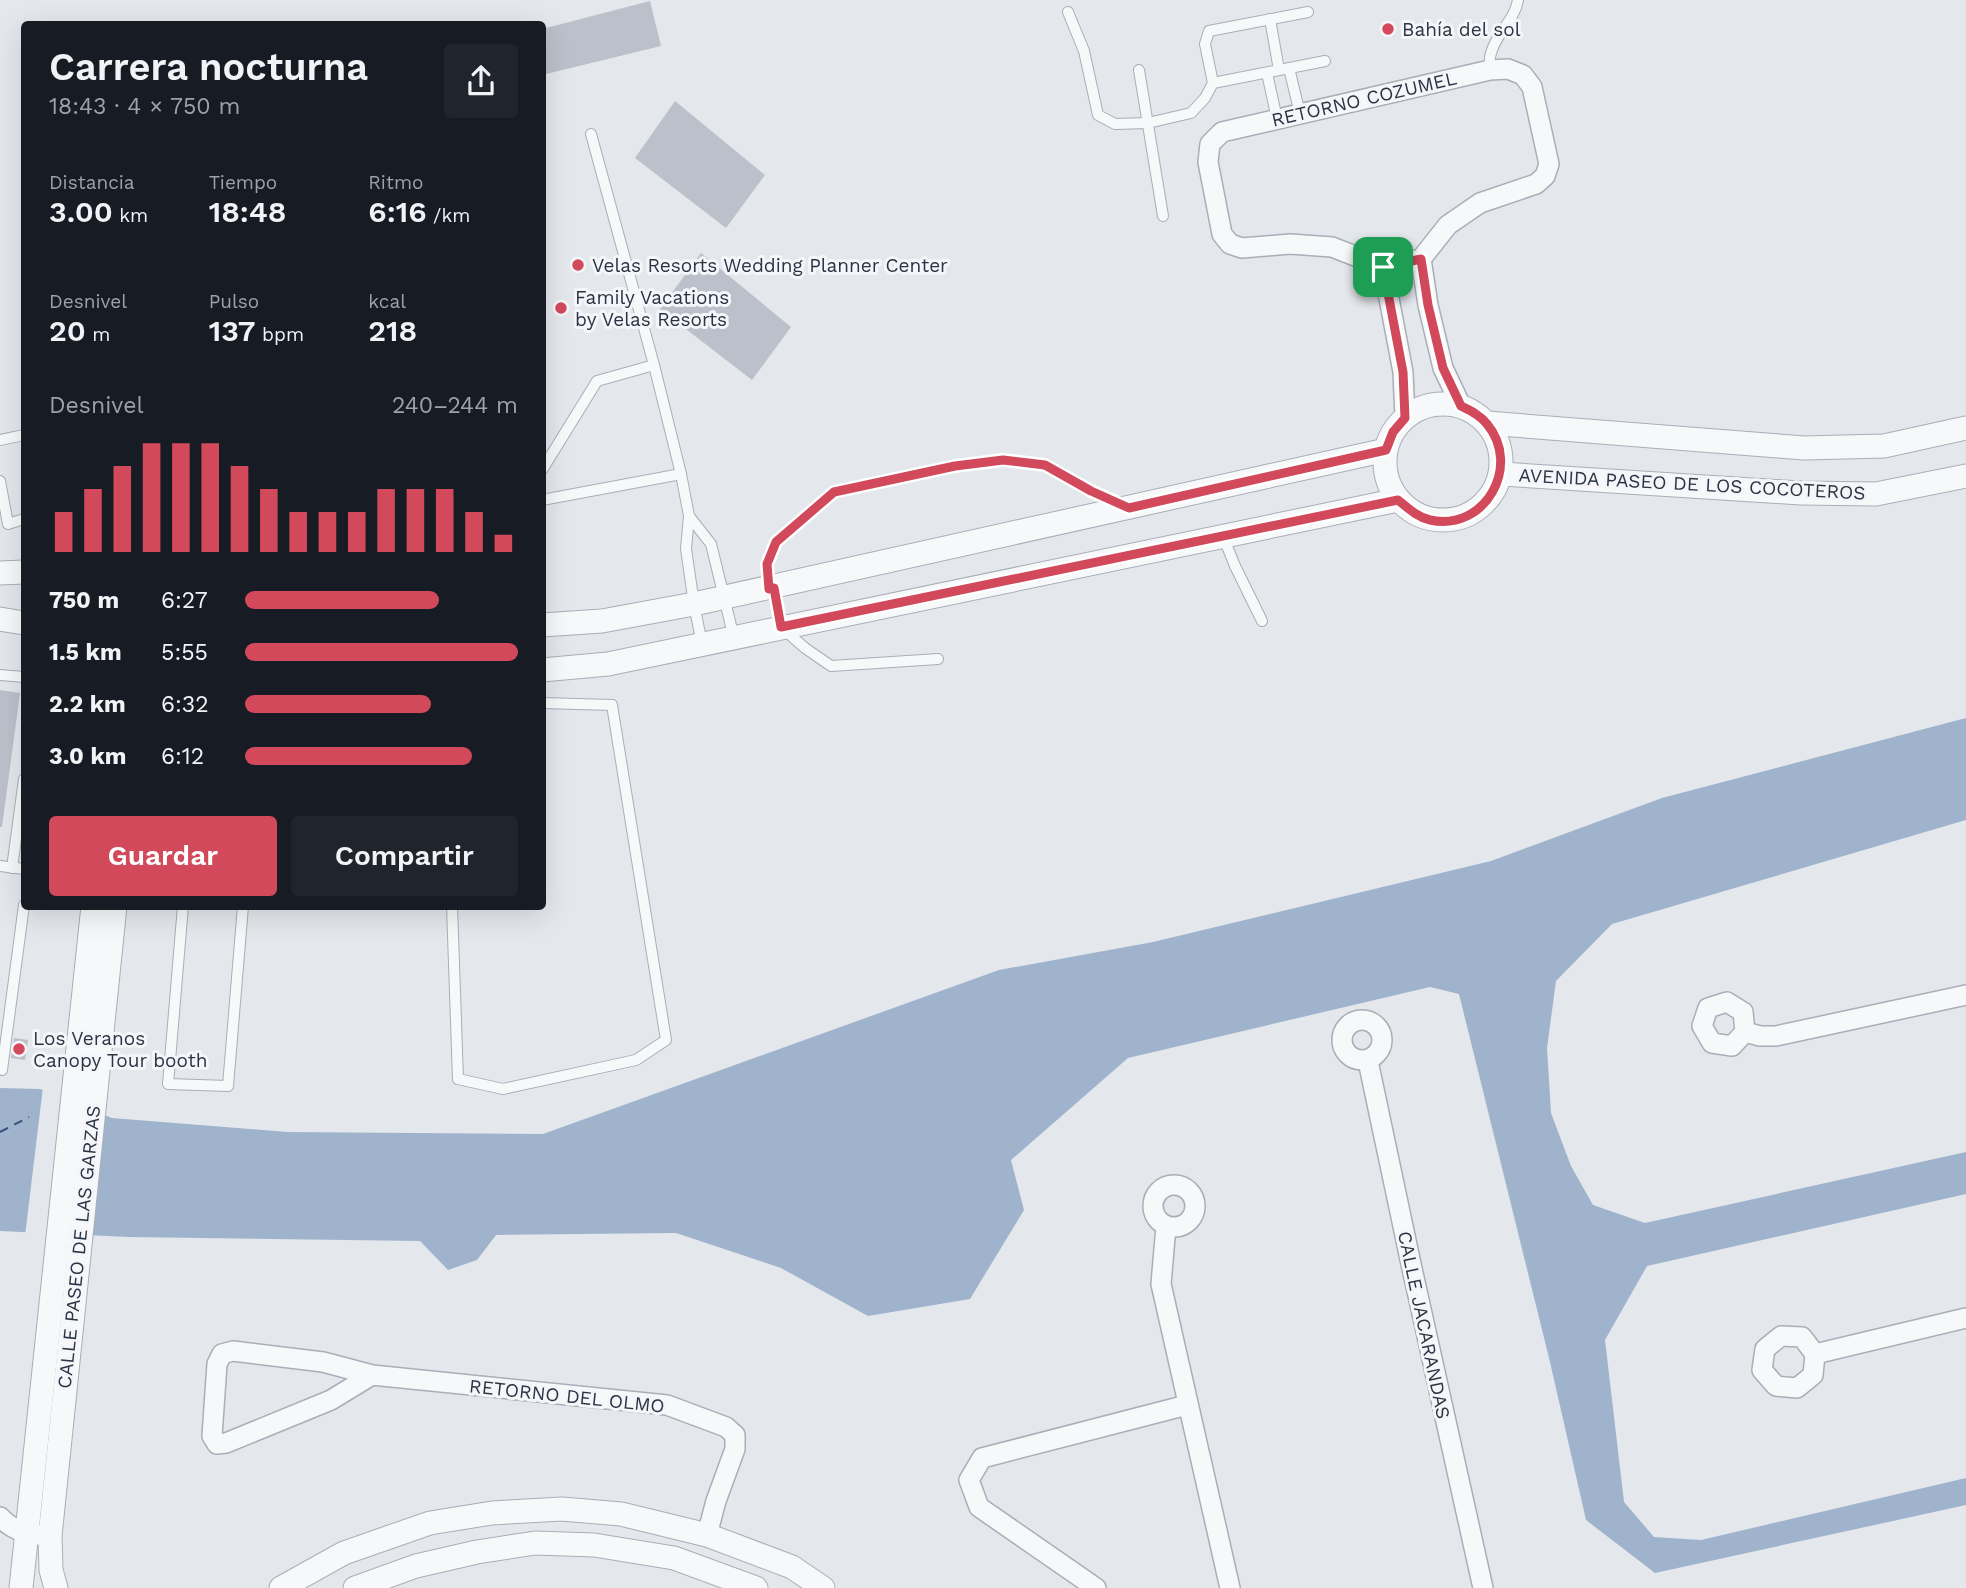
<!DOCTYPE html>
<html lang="es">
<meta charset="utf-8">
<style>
:root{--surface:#171b24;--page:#20242c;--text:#f1f3f6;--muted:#9ea1a6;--accent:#d1495b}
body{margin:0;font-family:"Work Sans",sans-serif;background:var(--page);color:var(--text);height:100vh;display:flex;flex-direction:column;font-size:26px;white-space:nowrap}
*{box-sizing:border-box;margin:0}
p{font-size:23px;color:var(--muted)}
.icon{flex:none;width:38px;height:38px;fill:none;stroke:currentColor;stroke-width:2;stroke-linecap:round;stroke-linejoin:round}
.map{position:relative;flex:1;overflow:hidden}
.side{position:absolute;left:21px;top:21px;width:525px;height:889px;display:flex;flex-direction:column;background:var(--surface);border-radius:7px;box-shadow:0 7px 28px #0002}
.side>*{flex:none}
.pin{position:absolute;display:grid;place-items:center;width:60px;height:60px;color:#fff;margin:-30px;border-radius:14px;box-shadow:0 4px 10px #0006}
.round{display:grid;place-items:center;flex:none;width:74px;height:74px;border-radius:7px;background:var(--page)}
.head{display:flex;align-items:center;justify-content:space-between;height:119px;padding:0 28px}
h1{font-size:38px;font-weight:600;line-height:52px}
.stats{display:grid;grid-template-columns:repeat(3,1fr);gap:10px;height:119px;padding:7px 28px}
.stats div{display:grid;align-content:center}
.stats b{font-size:30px;font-weight:600}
.stats small{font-size:19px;font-weight:400}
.stats p{font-size:19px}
.chart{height:196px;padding:14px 28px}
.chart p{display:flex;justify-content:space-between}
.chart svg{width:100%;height:126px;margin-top:7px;stroke:var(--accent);stroke-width:6}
.button{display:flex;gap:14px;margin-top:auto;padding:14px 28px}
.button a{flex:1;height:80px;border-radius:7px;background:var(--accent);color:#fff;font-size:28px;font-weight:600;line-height:80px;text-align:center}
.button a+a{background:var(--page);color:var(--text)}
ul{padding:0 28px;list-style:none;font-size:23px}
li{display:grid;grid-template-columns:112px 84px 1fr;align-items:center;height:52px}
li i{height:18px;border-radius:9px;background:var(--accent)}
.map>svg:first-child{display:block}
.water{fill:#9fb4cc}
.pier{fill:#e4e7ec}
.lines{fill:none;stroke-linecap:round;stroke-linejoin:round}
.ferry{stroke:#34527a;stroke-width:2;stroke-dasharray:9 7;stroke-linecap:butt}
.building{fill:#bbc0ca}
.service-casing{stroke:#a9aeb7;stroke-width:12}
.minor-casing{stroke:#a9aeb7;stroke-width:22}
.tertiary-casing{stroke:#a9aeb7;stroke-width:25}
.service{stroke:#f7f8fa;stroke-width:10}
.minor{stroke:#f7f8fa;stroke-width:19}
.tertiary{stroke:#f7f8fa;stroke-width:23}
.route-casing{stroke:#fff;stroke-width:14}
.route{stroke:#d1495b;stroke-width:9}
.poi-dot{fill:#d1495b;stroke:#f4f6f9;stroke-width:2.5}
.labels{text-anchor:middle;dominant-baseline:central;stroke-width:6;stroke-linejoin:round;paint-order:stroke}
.poi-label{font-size:19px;fill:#2b3445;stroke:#f4f6f9;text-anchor:start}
.street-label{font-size:19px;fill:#2b3445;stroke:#f4f6f9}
</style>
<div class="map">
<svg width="1966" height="1588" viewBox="0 0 1966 1588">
<rect width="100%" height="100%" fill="#e4e7ec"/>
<polygon class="water" points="1966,718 1966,820 1612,924 1556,981 1547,1048 1551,1113 1571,1166 1593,1205 1645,1223 1966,1152 1966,1194 1647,1266 1605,1340 1624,1502 1654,1537 1701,1540 1966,1478 1966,1505 1655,1573 1586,1520 1550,1362 1459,994 1430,987 1128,1058 1011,1160 1024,1210 970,1299 868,1316 781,1268 676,1233 496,1235 477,1260 448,1270 420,1241 128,1237 0,1231 0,1088 40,1089 112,1118 287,1132 543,1134 999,970 1153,942 1491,861 1662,798"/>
<polygon class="pier" points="43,1087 98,1108 82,1238 25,1236"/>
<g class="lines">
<polyline class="ferry" points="0,1132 29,1117"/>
</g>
<g class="building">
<polygon points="650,1 661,46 542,75 542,29"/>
<polygon points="675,101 765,175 726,228 635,158"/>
<polygon points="701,253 791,327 752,380 660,309"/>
<polygon points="0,690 20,693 2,827 0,827"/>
<polygon points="14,1038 28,1040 25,1060 11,1058"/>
</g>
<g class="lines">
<g class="service-casing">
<g id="service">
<polyline points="1068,12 1084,51 1098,115 1115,124 1148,123 1191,113 1205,98 1213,83 1325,61"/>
<polyline points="1270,19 1279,70"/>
<polyline points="1289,68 1300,114"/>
<polyline points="1139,70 1163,216"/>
<path d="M1490,70C1490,65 1489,58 1491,53C1496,33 1515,20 1518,0"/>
<polyline points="1267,73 1277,119"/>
<polyline points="1213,83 1205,44 1209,31 1308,12"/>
<polyline points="591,134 654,365 681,474 689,516 686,549 694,604 702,644"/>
<polyline points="0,440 24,435"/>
<polyline points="542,470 597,381 654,365"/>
<polyline points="0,481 8,524 24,519"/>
<polyline points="542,500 681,474"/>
<polyline points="689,516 711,544 734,638"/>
<polyline points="1223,536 1235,566 1262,621"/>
<polyline points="774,588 781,627 805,648 831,666 938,659"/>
<polyline points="769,589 767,564 776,542 834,492 955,466 1003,460 1045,465 1091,491 1122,505"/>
<polyline points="0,675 24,677"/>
<polyline points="0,866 24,869"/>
<polyline points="12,868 24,779"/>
<polyline points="183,906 168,1084 228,1086 243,906"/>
<polyline points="452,906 458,1079 503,1089 636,1060 666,1040 612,705 542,703"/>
<polyline points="0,1069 2,1070 24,905"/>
</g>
</g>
<g class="minor-casing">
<g id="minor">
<polygon points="1508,69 1523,75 1532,87 1549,164 1545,176 1536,184 1480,203 1448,225 1421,259 1383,267 1332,247 1290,244 1242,248 1230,244 1222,234 1208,162 1210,144 1222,132 1490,70"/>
<polyline points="1421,259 1428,305 1443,368 1461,406"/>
<polyline points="1383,267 1403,372 1405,418"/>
<polygon points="1727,1002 1743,1012 1745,1032 1732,1046 1712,1043 1702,1026 1708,1008"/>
<circle cx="1362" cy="1040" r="20"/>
<polyline points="1745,1032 1760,1036 1776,1036 1966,995"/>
<polyline points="1368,1061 1411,1264 1483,1588"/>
<circle cx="1174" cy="1206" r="21"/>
<polyline points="1166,1226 1161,1284 1230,1588"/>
<polygon points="1781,1336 1802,1337 1815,1354 1813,1375 1797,1388 1776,1386 1762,1370 1765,1349"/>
<polyline points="1815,1354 1966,1318"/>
<polyline points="372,1375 331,1400 226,1443 217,1444 212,1436 217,1364 222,1354 233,1351 323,1362 372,1375 667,1405 726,1427 735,1435 735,1449 716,1501 707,1535"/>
<path d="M0,1517C11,1529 23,1533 39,1535"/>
<polyline points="1096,1588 979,1507 969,1480 982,1458 1187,1405"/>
</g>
</g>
<g class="tertiary-casing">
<g id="tertiary">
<circle cx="1443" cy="462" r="58"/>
<polyline points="1487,423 1804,448 1884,446 1966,428"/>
<polyline points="1501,474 1801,493 1876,494 1966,476"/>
<polyline points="0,573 24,572"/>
<polyline points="0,619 24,623"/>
<polyline points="542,625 602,621 694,604 1386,450"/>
<polyline points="542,670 608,664 1398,500"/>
<polyline points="21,1588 93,906"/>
<polyline points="56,1588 51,1570 50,1536 115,906"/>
<polyline points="281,1588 344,1553 430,1523 492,1513 562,1509 621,1514 707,1535 792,1567 823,1588"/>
<polyline points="355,1588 416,1566 477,1552 535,1543 594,1545 674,1558 756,1588"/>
</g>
</g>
<use href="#service" class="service"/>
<use href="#minor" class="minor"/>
<use href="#tertiary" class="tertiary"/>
</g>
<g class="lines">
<g class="route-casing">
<path id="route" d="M1421,259L1428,305L1443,368L1461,406C1471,411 1480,415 1487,424C1522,466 1485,532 1430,520C1417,517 1408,508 1398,500L781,627L774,588L769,589L767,564L776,542L834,492L955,466L1003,460L1045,465L1091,491L1129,508L1386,450L1393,432L1405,418L1403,372L1383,267Z"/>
</g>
<use href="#route" class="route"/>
</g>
<g class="poi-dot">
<circle cx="1388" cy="29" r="7"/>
<circle cx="578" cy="265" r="7"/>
<circle cx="561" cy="308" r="7"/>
<circle cx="19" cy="1049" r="7"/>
</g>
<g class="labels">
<g class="poi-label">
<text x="1402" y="29">Bahía del sol</text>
<text x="592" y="265">Velas Resorts Wedding Planner Center</text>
<text x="575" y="297">Family Vacations<tspan x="575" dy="22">by Velas Resorts</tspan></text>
<text x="33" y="1038">Los Veranos<tspan x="33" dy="22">Canopy Tour booth</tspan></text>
</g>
<g class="street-label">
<text transform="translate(1364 99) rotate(-13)">RETORNO COZUMEL</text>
<text transform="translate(1692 484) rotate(3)">AVENIDA PASEO DE LOS COCOTEROS</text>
<text transform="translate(79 1247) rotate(-84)">CALLE PASEO DE LAS GARZAS</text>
<text transform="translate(1424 1325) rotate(78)">CALLE JACARANDAS</text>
<text transform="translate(567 1396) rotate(6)">RETORNO DEL OLMO</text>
</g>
</g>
</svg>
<div class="pin" style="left:1383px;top:267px;background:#1e9e55"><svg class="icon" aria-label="arrive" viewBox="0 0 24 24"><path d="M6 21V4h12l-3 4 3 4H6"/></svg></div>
<section class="side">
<div class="head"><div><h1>Carrera nocturna</h1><p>18:43 · 4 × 750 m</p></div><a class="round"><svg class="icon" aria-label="share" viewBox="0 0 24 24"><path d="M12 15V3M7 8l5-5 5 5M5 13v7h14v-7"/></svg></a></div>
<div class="stats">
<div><p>Distancia</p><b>3.00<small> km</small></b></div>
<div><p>Tiempo</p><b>18:48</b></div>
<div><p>Ritmo</p><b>6:16<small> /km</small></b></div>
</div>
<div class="stats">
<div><p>Desnivel</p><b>20<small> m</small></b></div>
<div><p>Pulso</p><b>137<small> bpm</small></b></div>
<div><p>kcal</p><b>218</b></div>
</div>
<div class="chart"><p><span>Desnivel</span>240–244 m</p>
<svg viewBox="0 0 160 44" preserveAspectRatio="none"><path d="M5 44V30M15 44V22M25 44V14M35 44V6M45 44V6M55 44V6M65 44V14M75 44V22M85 44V30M95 44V30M105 44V30M115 44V22M125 44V22M135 44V22M145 44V30M155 44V38"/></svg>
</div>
<ul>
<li><b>750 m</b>6:27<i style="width:71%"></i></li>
<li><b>1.5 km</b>5:55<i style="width:100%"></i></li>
<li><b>2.2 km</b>6:32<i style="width:68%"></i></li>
<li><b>3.0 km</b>6:12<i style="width:83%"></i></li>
</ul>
<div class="button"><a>Guardar</a><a>Compartir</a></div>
</section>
</div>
